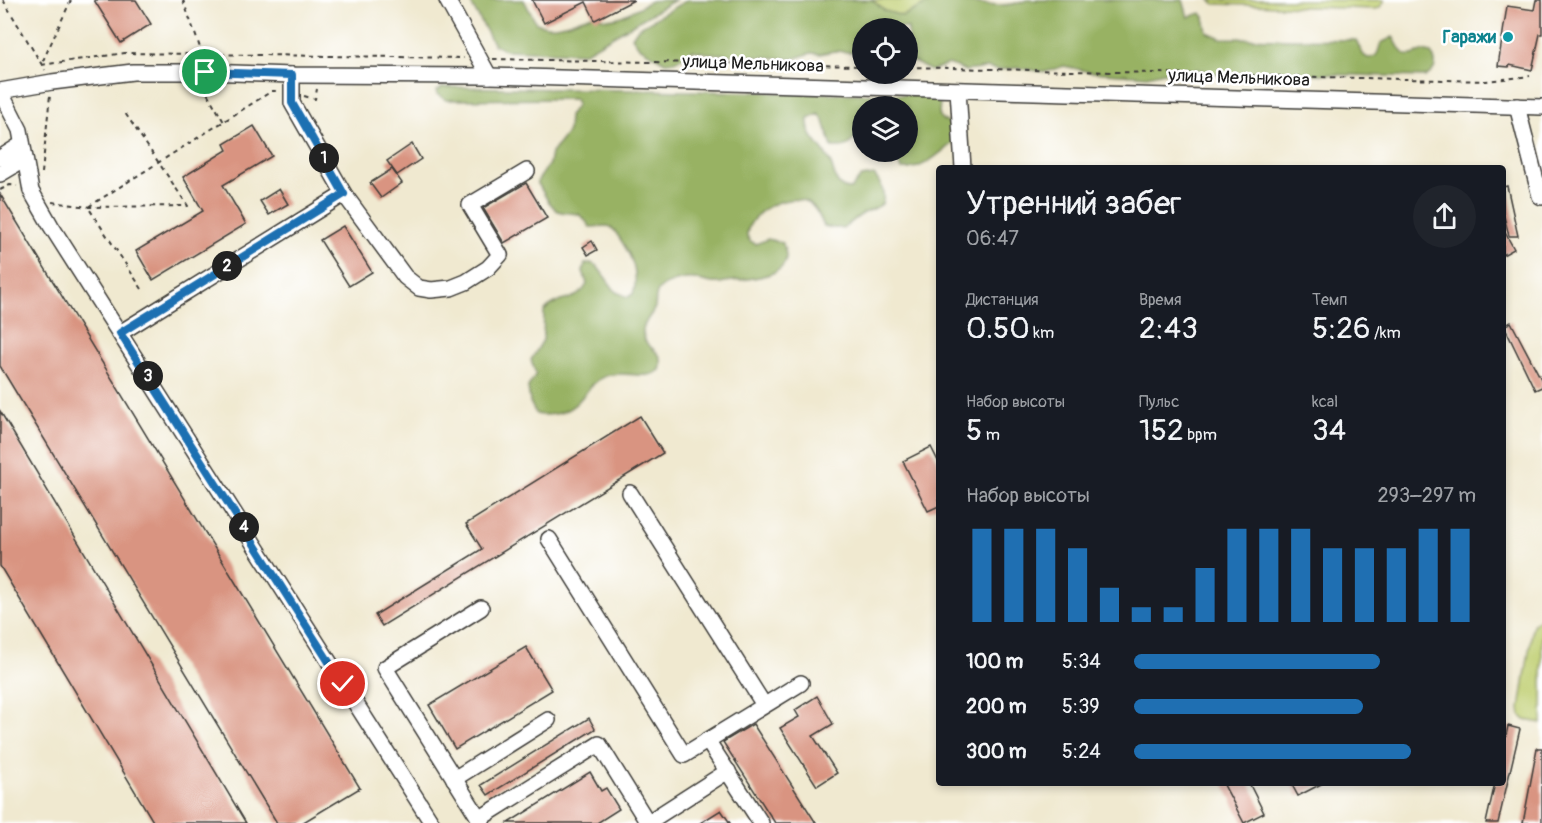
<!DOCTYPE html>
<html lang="ru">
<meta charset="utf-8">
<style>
:root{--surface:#171b24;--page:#20242c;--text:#f1f3f6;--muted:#9ea1a6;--accent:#1f6fb2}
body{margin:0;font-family:Pangolin,sans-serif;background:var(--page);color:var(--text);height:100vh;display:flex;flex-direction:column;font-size:22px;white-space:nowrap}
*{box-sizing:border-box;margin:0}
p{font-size:20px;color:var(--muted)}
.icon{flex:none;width:33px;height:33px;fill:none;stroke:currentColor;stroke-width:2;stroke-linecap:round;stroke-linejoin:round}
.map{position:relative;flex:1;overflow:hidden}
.sheet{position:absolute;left:936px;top:165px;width:570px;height:621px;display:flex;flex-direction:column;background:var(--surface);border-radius:6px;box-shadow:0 3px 9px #0003}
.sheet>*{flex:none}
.fabs{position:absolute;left:852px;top:18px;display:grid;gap:12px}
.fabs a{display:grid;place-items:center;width:66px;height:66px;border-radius:50%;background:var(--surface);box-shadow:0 3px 9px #0003;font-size:30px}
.pin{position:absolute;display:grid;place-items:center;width:51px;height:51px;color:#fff;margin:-26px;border:3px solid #fff;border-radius:50%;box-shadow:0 2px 6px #0007}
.km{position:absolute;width:30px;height:30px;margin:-15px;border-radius:50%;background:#222;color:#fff;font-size:16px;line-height:30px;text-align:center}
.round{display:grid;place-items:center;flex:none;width:63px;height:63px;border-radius:32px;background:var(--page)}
.headline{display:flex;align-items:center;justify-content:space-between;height:102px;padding:0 30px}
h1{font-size:33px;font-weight:600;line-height:45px}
.metrics{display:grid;grid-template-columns:repeat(3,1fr);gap:9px;height:102px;padding:6px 30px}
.metrics div{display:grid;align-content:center}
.metrics b{font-size:30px;font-weight:600}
.metrics small{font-size:16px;font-weight:400}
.metrics p{font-size:16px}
.chart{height:168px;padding:12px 30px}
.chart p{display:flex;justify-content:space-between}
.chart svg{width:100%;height:108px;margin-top:6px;stroke:var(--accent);stroke-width:6}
ul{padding:0 30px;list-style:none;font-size:20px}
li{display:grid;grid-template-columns:96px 72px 1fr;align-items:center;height:45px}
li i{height:15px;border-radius:8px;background:var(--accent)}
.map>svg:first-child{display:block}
.green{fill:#c0cf72;stroke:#6e7647;stroke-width:1.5}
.forest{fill:#98b264;stroke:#5a6740;stroke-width:1.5}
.building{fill:#d99481}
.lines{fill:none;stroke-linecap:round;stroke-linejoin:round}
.minor-casing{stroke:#3c3b37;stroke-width:18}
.path{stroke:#3c3b37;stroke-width:2;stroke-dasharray:4.5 4.5;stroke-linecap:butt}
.minor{stroke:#fff;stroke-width:15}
.route-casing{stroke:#fff;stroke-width:12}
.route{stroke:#1f6fb2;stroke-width:8}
.culture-dot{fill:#0f9aa8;stroke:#fff;stroke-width:2}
.labels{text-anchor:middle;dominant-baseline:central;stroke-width:5;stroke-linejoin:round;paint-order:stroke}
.culture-label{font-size:18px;font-weight:bold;fill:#0d838f;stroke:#fff;text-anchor:end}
.street-label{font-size:18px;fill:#1c1c1c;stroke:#fff}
</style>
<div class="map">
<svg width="1542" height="823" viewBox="0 0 1542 823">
<rect width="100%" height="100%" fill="#fff"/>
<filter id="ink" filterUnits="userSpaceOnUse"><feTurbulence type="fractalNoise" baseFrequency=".0167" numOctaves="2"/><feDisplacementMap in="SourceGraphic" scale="12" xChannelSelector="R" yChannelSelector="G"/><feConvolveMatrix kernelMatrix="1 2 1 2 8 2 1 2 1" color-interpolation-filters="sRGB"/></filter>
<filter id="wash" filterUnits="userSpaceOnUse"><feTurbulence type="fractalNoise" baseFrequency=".008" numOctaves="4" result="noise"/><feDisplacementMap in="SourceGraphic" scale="24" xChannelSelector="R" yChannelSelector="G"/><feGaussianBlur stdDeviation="1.35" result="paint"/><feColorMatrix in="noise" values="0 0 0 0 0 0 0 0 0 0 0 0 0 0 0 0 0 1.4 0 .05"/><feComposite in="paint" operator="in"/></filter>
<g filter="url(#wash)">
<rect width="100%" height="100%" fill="#f0e9d0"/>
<g class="green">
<polygon points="872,0 936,0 902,16 885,11"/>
<polygon points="1210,0 1384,0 1384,2 1379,8 1374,9 1215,4"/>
<polygon points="1542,617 1542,723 1525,720 1521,716 1520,709 1533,625"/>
</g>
<g class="forest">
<path d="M469,0H524L536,23C557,32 573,20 593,15C615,26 632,10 651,1C657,0 668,0 675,0L584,53L505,50L494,45Z"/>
<path d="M687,0H872L885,11L902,16C914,12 925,3 937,0C965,0 1002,11 1027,0H1183L1188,17L1201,13L1204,17L1207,32L1221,38L1356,40C1360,46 1363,64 1375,56C1379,54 1379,46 1381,43L1393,37C1403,53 1402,61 1423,51L1431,53C1438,64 1436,71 1425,77L1244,72L1219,75L1197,69L1184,74L1164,72L1147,76L1091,72L1064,66L1046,72L1017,68L997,70L987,68L965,71L949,64L931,71L914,62H908V28H862V53L834,51L820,54L811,53L793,59L706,53L692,50C683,57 676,63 665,62L639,47L632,37L638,28Z"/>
<path d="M443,87L934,95L940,101L939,114L942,120L957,125L958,139C941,151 924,171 902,169C888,146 886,160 868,152H908V106H862V146L859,140L853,139C849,148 841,147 832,147L824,121L819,114L808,119C806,135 819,144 827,156C833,164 833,175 838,183C841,188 846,189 851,189L861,177L874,175C881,183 886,193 882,204C877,208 871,210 864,213C846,223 849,233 824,226C820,218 817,208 809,203C788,191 747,212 747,236L750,241L756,244L768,239L782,243C802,281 741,278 720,283C712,285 702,280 694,279C684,278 661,283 657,293C655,298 656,303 655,307C652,316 643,321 643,332C643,351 667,348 660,370C645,382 624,369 606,376C584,384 584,408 555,414C548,415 543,416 536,414L530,402L528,387L536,374L531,360L543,340L544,311C558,295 576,305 587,284L583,271L585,264L591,263L597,266L616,292L628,297L633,294C641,270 627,248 614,230L608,226L590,227C576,206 576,217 557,211L548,201L537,182L549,164L551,153L565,136L568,130L569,116L577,104L575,99L446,100L437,94V91Z"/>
</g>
<g id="blocks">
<g class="building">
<polygon points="94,0 136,0 151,24 121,43"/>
<polygon points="532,0 634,0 595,20 586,2 544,23"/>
<polygon points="1536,0 1542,0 1542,34 1540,34 1532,70 1510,65 1509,67 1498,66 1507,6 1534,10"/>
<polygon points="254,126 272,156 223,185 246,224 153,280 136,251 203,211 183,177 227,150 224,144"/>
<polygon points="412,144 421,159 397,175 387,161"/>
<polygon points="392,169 402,183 381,198 370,183"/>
<polygon points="526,183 547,218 504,243 483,208"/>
<polygon points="1507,186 1518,236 1509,236 1503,212 1503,187"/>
<polygon points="279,189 288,204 269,215 260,201"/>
<polygon points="0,194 360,788 302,823 277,823 0,366"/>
<polygon points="343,226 372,272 349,286 320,240"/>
<polygon points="1503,229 1514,249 1503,255"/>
<polygon points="592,241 597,250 588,255 583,247"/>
<polygon points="1511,322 1542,381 1542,387 1535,390 1504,326"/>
<polygon points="0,411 246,823 154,823 0,566"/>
<polygon points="640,416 663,453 382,626 375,615 482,549 466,524"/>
<polygon points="931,447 939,463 939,506 928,511 903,461"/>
<polygon points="526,647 552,690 455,749 429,705"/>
<polygon points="817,696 833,724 813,736 837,773 817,786 780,728 799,717 795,710"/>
<polygon points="589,718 595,729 488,795 481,785"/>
<polygon points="753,724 816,823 775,823 723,742"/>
<polygon points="1508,726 1520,729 1498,823 1486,823 1495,783 1503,783 1503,749"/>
<polygon points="1537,748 1542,748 1542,823 1523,823"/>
<polygon points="590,772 601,791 606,788 619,809 597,823 508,823"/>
<polygon points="1223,783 1249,783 1264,813 1244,823"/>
<polygon points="1291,783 1323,783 1298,796"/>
<polygon points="721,810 730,823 700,823"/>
</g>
</g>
</g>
<g filter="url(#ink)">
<use href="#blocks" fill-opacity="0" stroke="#3c3b37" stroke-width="1.5"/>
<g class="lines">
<g class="minor-casing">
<g id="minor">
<polyline points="447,0 489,76"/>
<polyline points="292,75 292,103 344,194 405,277 419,288 431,290 451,288 466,282 488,268 500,255 470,205 527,171"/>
<polyline points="958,90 963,168"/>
<polyline points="1517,106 1540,196 1542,197"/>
<polyline points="0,158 22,144"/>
<polyline points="0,174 25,159"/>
<polyline points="120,333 344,194"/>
<polyline points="630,493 764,705"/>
<polyline points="549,539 684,755 801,683"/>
<polyline points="481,608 385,668 482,823"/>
<polyline points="707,740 761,823"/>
<polyline points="454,779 548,720"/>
<polyline points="479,819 599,744 648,823"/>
<polyline points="432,823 51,226 31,191 20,130 0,91 52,82 133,72 205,72 292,75 489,76 1542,107"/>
<polyline points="647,823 728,771"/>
</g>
</g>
<g class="path">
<polyline points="3,0 45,70"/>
<polyline points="71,0 41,65 125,53 464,58"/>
<polyline points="183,0 203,56"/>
<polyline points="493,59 862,66"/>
<polyline points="908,67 1486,81 1530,76"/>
<polyline points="203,86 224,122"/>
<polyline points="304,96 315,99 317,89"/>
<polyline points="42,173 50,95"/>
<polyline points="0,190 10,185 17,186"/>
<polyline points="52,202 88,207 188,206 125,113"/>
<polyline points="142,289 88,207 272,91 278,91"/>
</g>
<use href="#minor" class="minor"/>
</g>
</g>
<g class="lines" filter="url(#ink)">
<g class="route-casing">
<polyline id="route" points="205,72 292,75 292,103 344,194 120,333 343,684"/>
</g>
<use href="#route" class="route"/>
</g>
<circle class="culture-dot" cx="1508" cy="37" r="6"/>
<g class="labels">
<g class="culture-label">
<text x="1496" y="37">Гаражи</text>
</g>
<g class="street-label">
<text transform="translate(753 64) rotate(2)">улица Мельникова</text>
<text transform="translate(1239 78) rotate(2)">улица Мельникова</text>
</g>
</g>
</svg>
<div class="fabs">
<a><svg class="icon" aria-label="locate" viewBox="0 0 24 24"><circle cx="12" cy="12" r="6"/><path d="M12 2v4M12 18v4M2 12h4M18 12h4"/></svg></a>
<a><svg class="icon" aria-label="layers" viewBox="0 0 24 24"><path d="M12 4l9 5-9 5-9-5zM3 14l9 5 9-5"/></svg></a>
</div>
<div class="pin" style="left:205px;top:72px;background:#1e9e55"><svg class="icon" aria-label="arrive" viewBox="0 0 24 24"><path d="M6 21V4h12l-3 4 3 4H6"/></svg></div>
<div class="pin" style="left:343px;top:684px;background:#d93025"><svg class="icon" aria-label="check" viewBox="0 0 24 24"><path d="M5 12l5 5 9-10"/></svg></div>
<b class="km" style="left:324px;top:158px">1</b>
<b class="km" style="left:227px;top:266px">2</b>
<b class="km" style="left:148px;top:376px">3</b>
<b class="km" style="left:244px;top:527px">4</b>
<section class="sheet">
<div class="headline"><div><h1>Утренний забег</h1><p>06:47</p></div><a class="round"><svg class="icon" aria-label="share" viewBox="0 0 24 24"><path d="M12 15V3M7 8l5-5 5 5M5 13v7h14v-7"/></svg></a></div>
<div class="metrics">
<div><p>Дистанция</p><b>0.50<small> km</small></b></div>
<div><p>Время</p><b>2:43</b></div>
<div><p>Темп</p><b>5:26<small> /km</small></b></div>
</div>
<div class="metrics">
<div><p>Набор высоты</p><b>5<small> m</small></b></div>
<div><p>Пульс</p><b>152<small> bpm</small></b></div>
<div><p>kcal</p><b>34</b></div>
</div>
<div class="chart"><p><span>Набор высоты</span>293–297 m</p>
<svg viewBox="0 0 160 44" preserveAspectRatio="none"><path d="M5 44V6M15 44V6M25 44V6M35 44V14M45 44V30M55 44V38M65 44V38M75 44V22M85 44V6M95 44V6M105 44V6M115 44V14M125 44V14M135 44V14M145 44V6M155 44V6"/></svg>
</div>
<ul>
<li><b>100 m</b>5:34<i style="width:72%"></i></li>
<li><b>200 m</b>5:39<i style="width:67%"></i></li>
<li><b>300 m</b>5:24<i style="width:81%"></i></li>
</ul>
</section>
</div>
